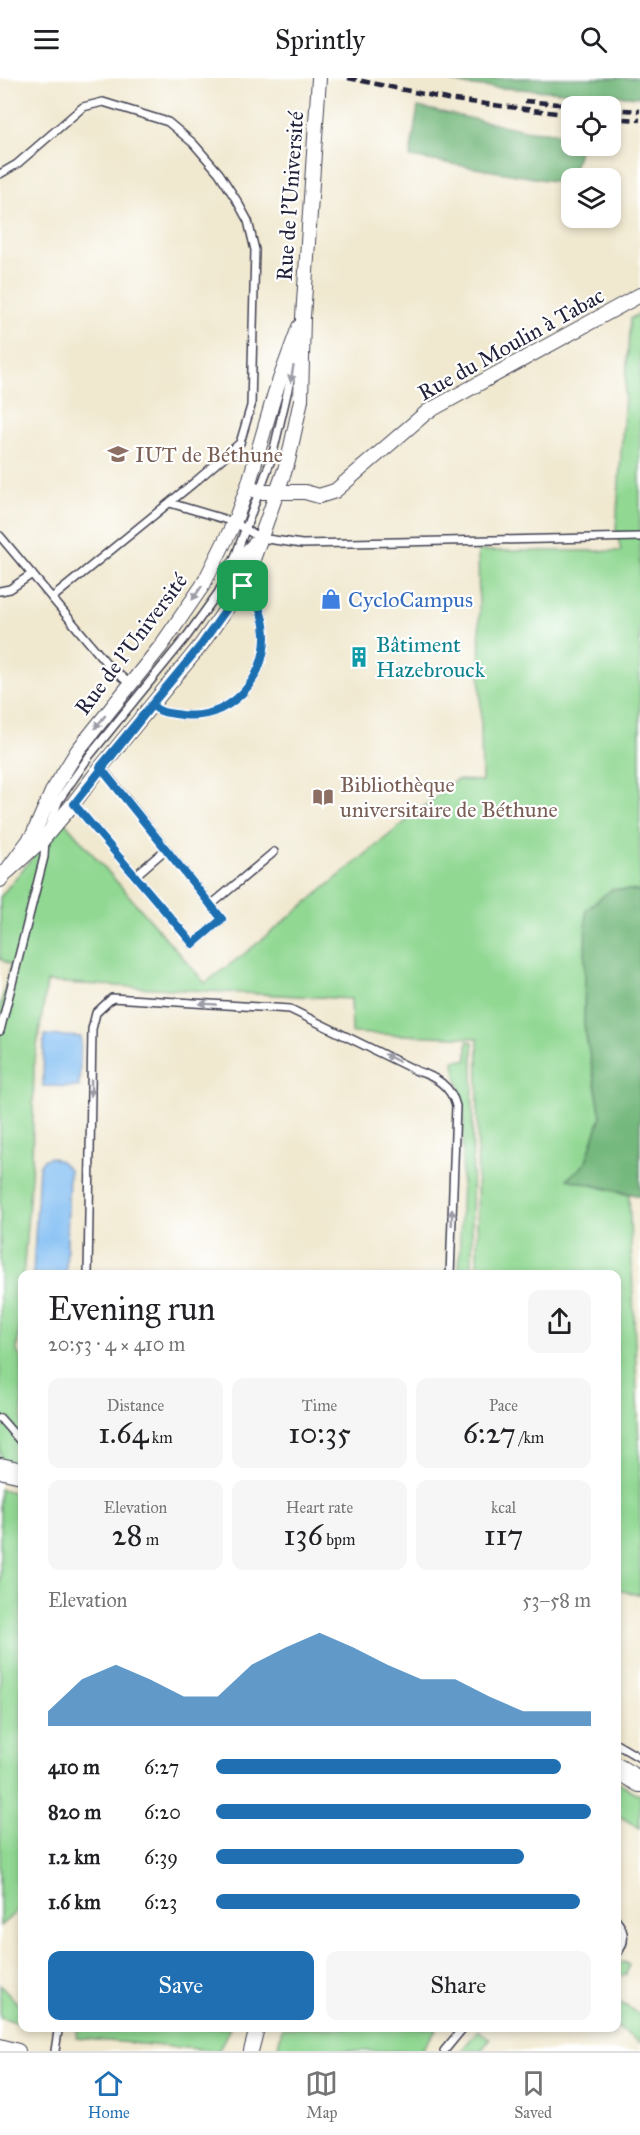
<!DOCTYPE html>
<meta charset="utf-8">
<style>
:root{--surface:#fff;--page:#f6f6f6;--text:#202124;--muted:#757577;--line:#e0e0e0;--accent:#1f6fb2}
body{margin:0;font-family:"IM FELL Great Primer",serif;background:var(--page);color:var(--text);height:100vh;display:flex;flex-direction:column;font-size:22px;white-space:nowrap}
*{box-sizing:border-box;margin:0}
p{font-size:20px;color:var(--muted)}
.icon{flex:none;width:33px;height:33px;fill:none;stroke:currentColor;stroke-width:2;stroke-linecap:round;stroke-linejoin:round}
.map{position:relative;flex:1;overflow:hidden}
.drawer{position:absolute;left:18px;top:1192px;width:603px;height:762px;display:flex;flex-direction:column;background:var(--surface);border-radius:12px;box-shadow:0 3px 9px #0003}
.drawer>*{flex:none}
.buttons{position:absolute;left:561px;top:18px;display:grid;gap:12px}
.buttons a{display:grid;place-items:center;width:60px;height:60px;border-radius:12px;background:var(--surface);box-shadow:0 3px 9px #0003;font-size:30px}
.pin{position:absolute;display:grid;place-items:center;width:51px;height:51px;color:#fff;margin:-26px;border-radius:12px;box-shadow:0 3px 9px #0006}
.round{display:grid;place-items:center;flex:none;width:63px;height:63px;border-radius:12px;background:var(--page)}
.overview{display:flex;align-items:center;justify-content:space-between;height:102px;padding:0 30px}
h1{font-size:33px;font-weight:600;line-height:45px}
.stats{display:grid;grid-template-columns:repeat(3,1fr);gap:9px;height:102px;padding:6px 30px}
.stats div{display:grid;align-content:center;border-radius:12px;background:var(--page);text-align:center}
.stats b{font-size:30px;font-weight:600}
.stats small{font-size:16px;font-weight:400}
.stats p{font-size:16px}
.chart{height:168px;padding:12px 30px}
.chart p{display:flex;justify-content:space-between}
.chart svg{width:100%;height:108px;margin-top:6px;fill:var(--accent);opacity:.7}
.primary-button{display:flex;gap:12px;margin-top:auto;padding:12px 30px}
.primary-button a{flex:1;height:69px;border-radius:12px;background:var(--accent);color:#fff;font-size:24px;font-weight:600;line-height:69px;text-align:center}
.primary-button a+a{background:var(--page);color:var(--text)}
ul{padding:0 30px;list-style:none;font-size:20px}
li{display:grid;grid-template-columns:96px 72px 1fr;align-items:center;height:45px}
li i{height:15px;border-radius:8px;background:var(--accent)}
header{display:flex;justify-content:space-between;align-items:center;height:78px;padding:0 30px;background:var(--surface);font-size:27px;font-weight:600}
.menu{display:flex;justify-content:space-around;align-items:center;height:84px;border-top:2px solid var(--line);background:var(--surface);font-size:16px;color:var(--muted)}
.menu a{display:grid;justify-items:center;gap:3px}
.menu .current{color:var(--accent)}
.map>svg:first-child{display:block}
.green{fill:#91d893;stroke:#5a7d67;stroke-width:1.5}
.forest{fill:#74b87d;stroke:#4b6d5c;stroke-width:1.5}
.water{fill:#80bdf3;stroke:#517097;stroke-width:1.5}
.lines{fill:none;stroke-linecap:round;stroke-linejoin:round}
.lane-casing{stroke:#414051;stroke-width:10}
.street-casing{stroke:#414051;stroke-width:16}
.secondary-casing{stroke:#414051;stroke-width:22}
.lane{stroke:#fff;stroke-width:7}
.street{stroke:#fff;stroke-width:14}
.secondary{stroke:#fff;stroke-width:20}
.rail{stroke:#22223b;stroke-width:4.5;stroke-dasharray:9 4.5;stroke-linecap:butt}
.oneway{fill:#9c9ca7}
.route-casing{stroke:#fff;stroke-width:12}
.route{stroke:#1f6fb2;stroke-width:8}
.labels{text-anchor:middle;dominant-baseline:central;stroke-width:4.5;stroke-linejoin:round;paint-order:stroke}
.street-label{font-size:22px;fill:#22223b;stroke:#fff}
.education-label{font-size:22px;fill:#785e54;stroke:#fff;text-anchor:start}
.shop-label{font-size:22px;fill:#366cbe;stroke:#fff;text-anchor:start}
.culture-label{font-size:22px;fill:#0d838f;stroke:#fff;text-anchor:start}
</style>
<header><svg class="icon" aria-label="menu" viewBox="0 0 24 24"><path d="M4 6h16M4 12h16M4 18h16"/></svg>Sprintly<svg class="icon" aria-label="search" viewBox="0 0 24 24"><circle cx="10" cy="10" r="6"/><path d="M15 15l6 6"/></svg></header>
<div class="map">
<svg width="640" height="1973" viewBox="0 0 640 1973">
<rect width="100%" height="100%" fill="#fff"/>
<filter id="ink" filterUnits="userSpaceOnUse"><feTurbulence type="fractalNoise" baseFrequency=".0167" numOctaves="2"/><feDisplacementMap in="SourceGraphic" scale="12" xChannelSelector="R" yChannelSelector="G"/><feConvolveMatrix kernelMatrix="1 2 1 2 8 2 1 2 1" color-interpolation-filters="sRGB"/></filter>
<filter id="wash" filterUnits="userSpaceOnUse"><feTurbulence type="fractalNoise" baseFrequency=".008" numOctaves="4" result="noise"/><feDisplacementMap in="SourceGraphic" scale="24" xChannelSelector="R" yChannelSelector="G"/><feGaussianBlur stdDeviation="1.35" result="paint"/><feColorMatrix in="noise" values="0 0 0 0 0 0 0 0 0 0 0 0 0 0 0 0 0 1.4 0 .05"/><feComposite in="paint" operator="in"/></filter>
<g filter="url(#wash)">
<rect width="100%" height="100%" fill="#f0e8cf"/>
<g class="green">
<polygon points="640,235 640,813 612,811 586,832 584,947 601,1038 585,1086 568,1101 629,1117 640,1391 640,1517 617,1512 616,1197 477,1197 478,960 352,955 351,921 47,904 34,988 32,1085 17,1273 22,1282 22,1408 0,1403 0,929 11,887 0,881 0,819 63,742 205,905 248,873 456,702 482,703 478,473 621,473 616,451 630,241"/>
<path d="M467,963L473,964L472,1197H459L464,1030C462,1013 454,998 454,982H467Z"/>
<polygon points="0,1411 22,1416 22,1834 17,1833 0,1848"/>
<polygon points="617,1704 640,1717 640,1750 617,1737"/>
<polygon points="623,1884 629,1887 626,1897 617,1900 617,1886"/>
<polygon points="0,1906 19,1927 22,1924 22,1946 0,1939"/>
<polygon points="617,1923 640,1936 640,1965 617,1949"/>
<polygon points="78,1950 230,1950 218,1973 76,1960"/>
<polygon points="282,1950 437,1950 421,1973 277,1973"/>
<polygon points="478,1952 490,1961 481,1973 461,1973"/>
</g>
<g class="forest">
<polygon points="438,0 640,0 640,19 470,8"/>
<polygon points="418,29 529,53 571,56 572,68 580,68 570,106 410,79"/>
<polygon points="612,811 640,813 640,1118 567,1101 585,1086 601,1038 584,947 586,832"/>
</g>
<g class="water">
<polygon points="44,957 81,959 79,1009 43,1008"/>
<polygon points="50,1079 60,1083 69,1091 66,1197 33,1197 39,1088 43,1082"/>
</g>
</g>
<g filter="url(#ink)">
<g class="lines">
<g class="lane-casing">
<g id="lane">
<polyline points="0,96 17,86 83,29 103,24 168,44 193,65 219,95 237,123 248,143 255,172 251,328 240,365 196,403 52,520"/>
<polyline points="170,425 234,444 260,460 302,466 640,459"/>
<polyline points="0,458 108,587 131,607"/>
<polyline points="0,513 10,511 32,496"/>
<path d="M152,627C161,636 170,635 182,637C238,644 278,585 261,535C258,524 253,514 243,509"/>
<polyline points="74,726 193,866 222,841 101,689"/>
<polyline points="48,750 59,722 90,677 187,558 218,515 231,490 272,379 297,273"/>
<polyline points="135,798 166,771"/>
<polyline points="211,827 274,774"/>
<polyline points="0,953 44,779 45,760"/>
<path d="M88,1197L92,951L96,935L112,920L290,931L417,993C436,999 451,1008 456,1028L450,1197"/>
<polyline points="0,1340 22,1365"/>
<polyline points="616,1666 640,1680"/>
<path d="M616,1842C626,1854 626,1865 616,1877"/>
<polyline points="55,1973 58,1953"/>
<polyline points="444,1973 463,1950"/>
</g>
</g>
<g class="street-casing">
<g id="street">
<polyline points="248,408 258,414 305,414 319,418 335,413 427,334 640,217"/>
<polyline points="231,490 257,464"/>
<polyline points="8,793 45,759 73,726 101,689 201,567 245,504 288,383 301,322 303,239 319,0"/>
<polyline points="0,802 33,757 52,714 78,672 161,568 203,507 234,445 248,408 275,315 299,249"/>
<polyline points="0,1968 18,1973"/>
<polyline points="251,1973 257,1950"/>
</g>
</g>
<g class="secondary-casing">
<g id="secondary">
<polyline points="0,1390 22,1395"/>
<polyline points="616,1690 640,1704"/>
</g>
</g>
<use href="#lane" class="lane"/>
<use href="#street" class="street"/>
<use href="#secondary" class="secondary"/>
<g class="rail">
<polyline points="348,0 447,21 572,37"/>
<polyline points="525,23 579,28"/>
<polyline points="610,31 640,33"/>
<polyline points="610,40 640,42"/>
</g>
</g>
<defs><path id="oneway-solid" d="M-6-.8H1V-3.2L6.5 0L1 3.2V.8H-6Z" transform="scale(1.5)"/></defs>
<g class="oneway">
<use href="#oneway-solid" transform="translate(292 296) rotate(100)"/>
<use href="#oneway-solid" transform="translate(197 515) rotate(125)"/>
<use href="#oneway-solid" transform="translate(100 644) rotate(129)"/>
<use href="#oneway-solid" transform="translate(208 926) rotate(-177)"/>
<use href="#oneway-solid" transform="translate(392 980) rotate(-153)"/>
<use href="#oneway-solid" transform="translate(91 1010) rotate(91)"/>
<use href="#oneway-solid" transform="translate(452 1139) rotate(-88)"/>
</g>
</g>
<g class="lines" filter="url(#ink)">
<g class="route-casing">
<path id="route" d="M243,508L201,567L100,689L222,841L193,866L74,726L152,627C161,636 170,635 182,637C238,644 278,585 261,535C257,524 253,514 243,508"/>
</g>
<use href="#route" class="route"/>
</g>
<defs>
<g id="university-bare" transform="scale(1.62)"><path d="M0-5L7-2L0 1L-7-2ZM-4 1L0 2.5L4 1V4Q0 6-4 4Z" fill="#8d6e63" stroke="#fff" stroke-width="2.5" paint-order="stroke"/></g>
<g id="shop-bare" transform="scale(1.62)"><path d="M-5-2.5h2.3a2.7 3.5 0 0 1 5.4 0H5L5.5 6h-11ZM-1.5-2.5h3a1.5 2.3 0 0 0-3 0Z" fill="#3f7fe0" stroke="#fff" stroke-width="2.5" paint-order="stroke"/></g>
<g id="building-bare" transform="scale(1.62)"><path d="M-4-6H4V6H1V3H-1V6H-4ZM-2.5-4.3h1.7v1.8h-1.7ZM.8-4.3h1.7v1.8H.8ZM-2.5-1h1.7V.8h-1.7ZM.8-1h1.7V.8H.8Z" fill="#0f9aa8" stroke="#fff" stroke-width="2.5" paint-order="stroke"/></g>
<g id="library-bare" transform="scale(1.62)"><path d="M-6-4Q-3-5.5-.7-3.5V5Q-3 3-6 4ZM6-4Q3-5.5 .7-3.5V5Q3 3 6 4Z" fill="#8d6e63" stroke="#fff" stroke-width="2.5" paint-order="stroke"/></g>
</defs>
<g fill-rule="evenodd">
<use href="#university-bare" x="118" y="376"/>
<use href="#shop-bare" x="331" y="521"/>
<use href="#building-bare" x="359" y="579"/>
<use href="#library-bare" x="323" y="719"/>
</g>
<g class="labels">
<g class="street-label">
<text transform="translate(290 118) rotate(-86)">Rue de l'Université</text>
<text transform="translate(511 266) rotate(-29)">Rue du Moulin à Tabac</text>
<text transform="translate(131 566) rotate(-53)">Rue de l'Université</text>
</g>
<g class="education-label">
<text x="135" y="376">IUT de Béthune</text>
<text x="340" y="706">Bibliothèque<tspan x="340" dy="25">universitaire de Béthune</tspan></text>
</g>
<g class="shop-label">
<text x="348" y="521">CycloCampus</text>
</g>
<g class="culture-label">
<text x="376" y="566">Bâtiment<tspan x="376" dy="25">Hazebrouck</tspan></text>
</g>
</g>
</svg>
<div class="buttons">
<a><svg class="icon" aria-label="locate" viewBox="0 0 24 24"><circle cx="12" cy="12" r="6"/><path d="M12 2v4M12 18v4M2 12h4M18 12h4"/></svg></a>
<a><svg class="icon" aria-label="layers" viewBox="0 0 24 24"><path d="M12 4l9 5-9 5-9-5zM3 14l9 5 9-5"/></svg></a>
</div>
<div class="pin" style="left:243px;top:508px;background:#1e9e55"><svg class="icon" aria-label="arrive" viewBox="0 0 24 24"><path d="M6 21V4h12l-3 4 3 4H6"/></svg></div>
<section class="drawer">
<div class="overview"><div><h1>Evening run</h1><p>20:53 · 4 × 410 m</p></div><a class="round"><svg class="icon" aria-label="share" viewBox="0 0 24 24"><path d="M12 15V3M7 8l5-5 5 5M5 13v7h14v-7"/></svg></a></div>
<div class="stats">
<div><p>Distance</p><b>1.64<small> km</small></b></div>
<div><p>Time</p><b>10:35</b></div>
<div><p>Pace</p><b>6:27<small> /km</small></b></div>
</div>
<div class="stats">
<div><p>Elevation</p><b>28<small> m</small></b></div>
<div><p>Heart rate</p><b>136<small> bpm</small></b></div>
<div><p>kcal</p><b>117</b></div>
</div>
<div class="chart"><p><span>Elevation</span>53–58 m</p>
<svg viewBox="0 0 160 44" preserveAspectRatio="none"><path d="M0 44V38L10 25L20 19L30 25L40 32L50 32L60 19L70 12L80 6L90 12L100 19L110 25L120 25L130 32L140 38L150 38L160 38V44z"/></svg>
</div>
<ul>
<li><b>410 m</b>6:27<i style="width:92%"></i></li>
<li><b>820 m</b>6:20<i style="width:100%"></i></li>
<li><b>1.2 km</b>6:39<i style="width:82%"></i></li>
<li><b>1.6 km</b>6:23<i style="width:97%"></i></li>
</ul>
<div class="primary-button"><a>Save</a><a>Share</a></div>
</section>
</div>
<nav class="menu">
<a class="current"><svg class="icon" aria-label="home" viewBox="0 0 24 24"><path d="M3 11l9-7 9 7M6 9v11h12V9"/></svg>Home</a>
<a><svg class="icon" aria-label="map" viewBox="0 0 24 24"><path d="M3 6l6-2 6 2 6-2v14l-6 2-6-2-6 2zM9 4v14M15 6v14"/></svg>Map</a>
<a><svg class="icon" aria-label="saved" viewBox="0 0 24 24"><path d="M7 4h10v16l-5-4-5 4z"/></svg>Saved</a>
</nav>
